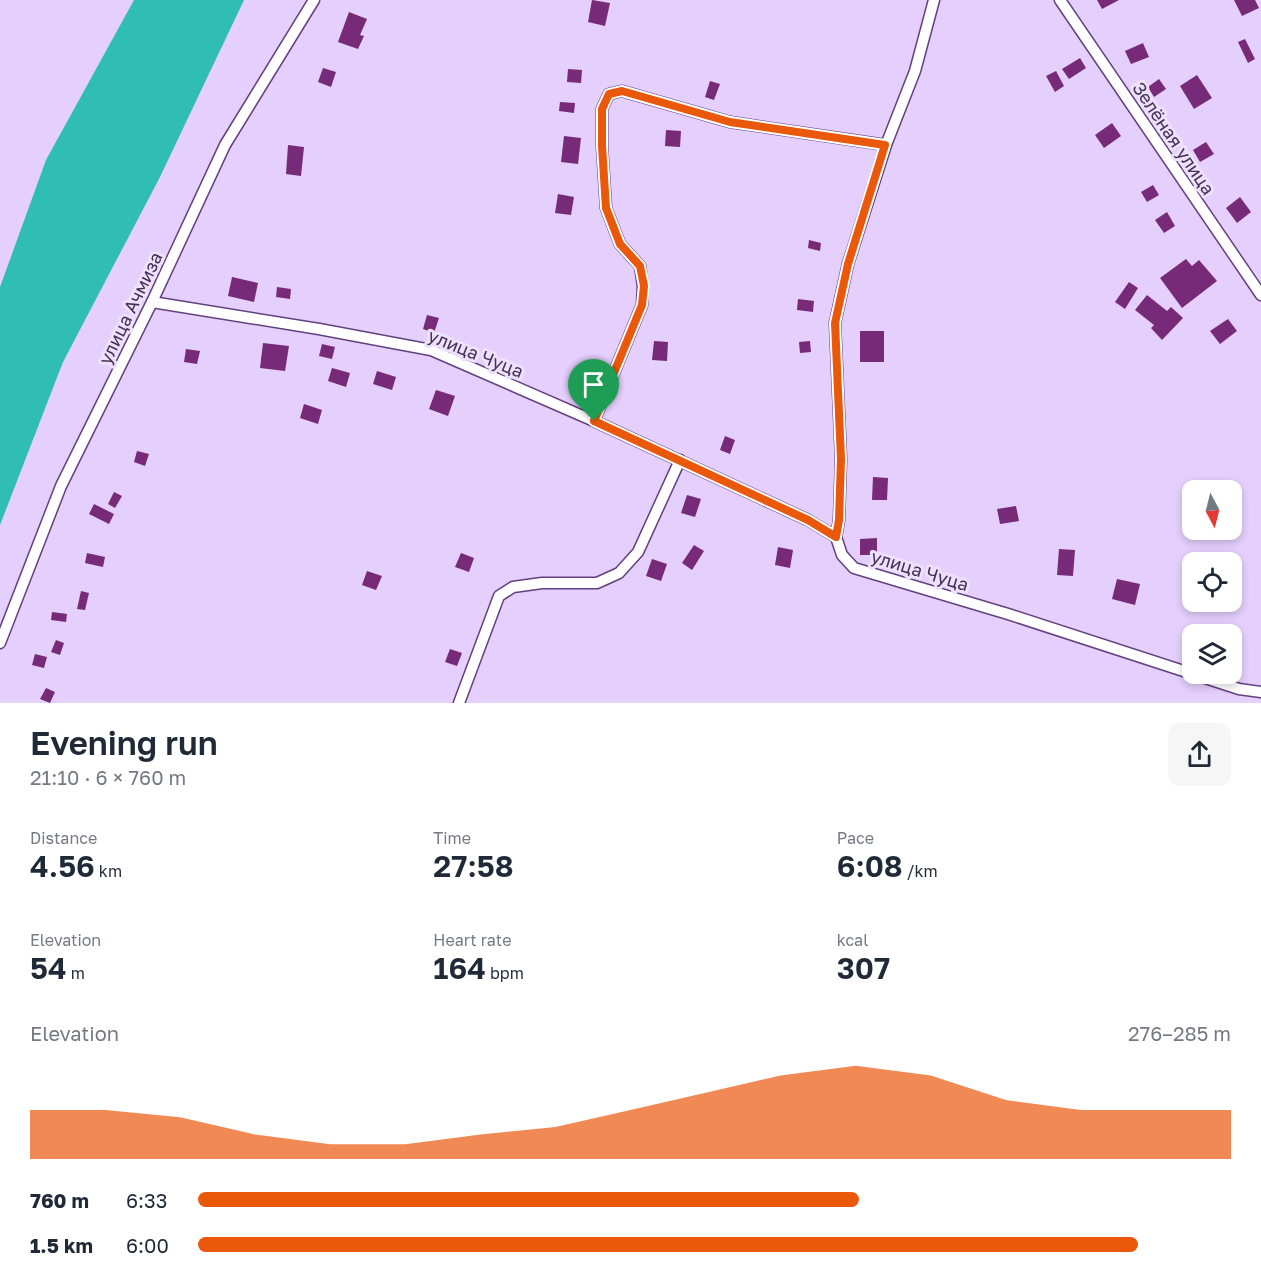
<!DOCTYPE html>
<meta charset="utf-8">
<style>
:root{--surface:#fff;--page:#f6f6f7;--text:#1f2937;--muted:#747a83;--accent:#ea580c}
body{margin:0;font-family:"Golos Text",sans-serif;background:var(--page);color:var(--text);height:100vh;display:flex;flex-direction:column;font-size:22px;white-space:nowrap}
*{box-sizing:border-box;margin:0}
p{font-size:20px;color:var(--muted)}
.icon{flex:none;width:33px;height:33px;fill:none;stroke:currentColor;stroke-width:2;stroke-linecap:round;stroke-linejoin:round}
.map{position:relative;height:703px;overflow:hidden}
.details{display:flex;flex-direction:column;background:var(--surface);flex:1}
.details>*{flex:none}
.needle{width:39px;rotate:173deg}
.tools{position:absolute;left:1182px;top:480px;display:grid;gap:12px}
.tools a{display:grid;place-items:center;width:60px;height:60px;border-radius:12px;background:var(--surface);box-shadow:0 3px 9px #0003;font-size:30px}
.pin{position:absolute;display:grid;place-items:center;width:51px;height:51px;color:#fff;margin:-62px -26px;border-radius:50% 50% 50% 0;rotate:-45deg;box-shadow:0 0 6px #0007}
.pin .icon{rotate:45deg}
.round{display:grid;place-items:center;flex:none;width:63px;height:63px;border-radius:12px;background:var(--page)}
.headline{display:flex;align-items:center;justify-content:space-between;height:102px;padding:0 30px}
h1{font-size:33px;font-weight:600;line-height:45px}
.figures{display:grid;grid-template-columns:repeat(3,1fr);gap:9px;height:102px;padding:6px 30px}
.figures div{display:grid;align-content:center}
.figures b{font-size:30px;font-weight:600}
.figures small{font-size:16px;font-weight:400}
.figures p{font-size:16px}
.chart{height:168px;padding:12px 30px}
.chart p{display:flex;justify-content:space-between}
.chart svg{width:100%;height:108px;margin-top:6px;fill:var(--accent);opacity:.7}
ul{padding:0 30px;list-style:none;font-size:20px}
li{display:grid;grid-template-columns:96px 72px 1fr;align-items:center;height:45px}
li i{height:15px;border-radius:8px;background:var(--accent)}
.map>svg:first-child{display:block}
.water{fill:#31beb2}
.building{fill:#762a78}
.lines{fill:none;stroke-linecap:round;stroke-linejoin:round}
.street-casing{stroke:#624081;stroke-width:13}
.street{stroke:#fff;stroke-width:10}
.route-casing{stroke:#fff;stroke-width:12}
.route{stroke:#ea580c;stroke-width:8}
.labels{text-anchor:middle;dominant-baseline:central;stroke-width:6;stroke-linejoin:round;paint-order:stroke}
.street-label{font-size:18px;fill:#413351;stroke:#eee0fe}
</style>
<div class="map">
<svg width="1261" height="703" viewBox="0 0 1261 703">
<rect width="100%" height="100%" fill="#e4cffd"/>
<polygon class="water" points="134,0 244,0 160,177 63,362 0,525 0,287 46,160"/>
<g class="building">
<polygon points="592,0 610,3 605,26 588,22"/>
<polygon points="1097,0 1119,0 1102,9"/>
<polygon points="1234,0 1255,0 1259,8 1242,16"/>
<polygon points="349,12 367,19 360,35 364,36 358,49 338,42"/>
<polygon points="1245,39 1255,59 1248,63 1238,42"/>
<polygon points="1143,43 1149,57 1131,64 1125,51"/>
<polygon points="1080,58 1086,68 1069,79 1062,69"/>
<polygon points="323,68 336,72 331,87 318,82"/>
<polygon points="568,69 582,70 581,83 567,82"/>
<polygon points="1056,71 1064,86 1055,92 1046,76"/>
<polygon points="1197,75 1212,98 1194,109 1180,86"/>
<polygon points="1159,79 1166,89 1154,97 1148,87"/>
<polygon points="710,81 720,84 714,100 705,97"/>
<polygon points="560,102 575,103 574,113 559,111"/>
<polygon points="1112,123 1121,136 1104,148 1095,135"/>
<polygon points="666,130 681,131 680,147 665,146"/>
<polygon points="564,136 581,138 578,164 561,162"/>
<polygon points="1206,142 1214,154 1200,162 1193,150"/>
<polygon points="288,145 304,147 301,176 286,174"/>
<polygon points="1153,185 1159,195 1147,202 1141,192"/>
<polygon points="558,194 574,197 571,215 555,213"/>
<polygon points="1240,197 1251,212 1237,223 1226,208"/>
<polygon points="1167,212 1175,226 1164,233 1155,220"/>
<polygon points="809,240 821,243 820,251 808,248"/>
<polygon points="1186,259 1192,266 1199,260 1217,281 1182,308 1160,278"/>
<polygon points="232,277 258,283 254,302 228,296"/>
<polygon points="1129,282 1138,288 1125,309 1115,302"/>
<polygon points="277,287 291,289 290,299 276,297"/>
<polygon points="1147,295 1167,311 1171,307 1183,318 1162,340 1151,328 1154,325 1135,310"/>
<polygon points="798,299 814,301 813,312 797,310"/>
<polygon points="427,315 439,318 434,333 423,329"/>
<polygon points="1228,319 1237,331 1220,344 1210,331"/>
<rect x="860" y="331" width="24" height="31"/>
<polygon points="654,341 668,342 667,361 652,360"/>
<polygon points="810,341 811,352 800,353 799,342"/>
<polygon points="263,343 289,346 285,371 260,368"/>
<polygon points="322,344 335,347 332,359 319,356"/>
<polygon points="186,349 200,351 197,364 184,362"/>
<polygon points="332,368 350,373 346,387 328,381"/>
<polygon points="377,371 396,377 392,390 373,384"/>
<polygon points="436,390 455,396 448,416 429,409"/>
<polygon points="304,404 322,410 318,424 300,418"/>
<polygon points="725,436 735,440 730,454 720,450"/>
<polygon points="137,451 149,454 145,466 134,462"/>
<polygon points="873,477 888,478 887,500 872,500"/>
<polygon points="114,492 122,496 115,508 108,504"/>
<polygon points="687,495 701,499 695,517 681,513"/>
<polygon points="94,504 114,514 109,524 89,514"/>
<polygon points="1016,506 1019,521 1000,524 997,509"/>
<polygon points="877,538 877,555 860,555 860,539"/>
<polygon points="694,545 704,551 692,570 682,563"/>
<polygon points="778,547 793,550 790,568 775,565"/>
<polygon points="1059,549 1075,550 1073,576 1057,575"/>
<polygon points="87,553 105,557 103,567 85,563"/>
<polygon points="461,553 474,558 469,572 455,567"/>
<polygon points="652,559 667,564 661,581 646,576"/>
<polygon points="367,571 382,576 376,590 362,585"/>
<polygon points="1117,579 1140,584 1135,605 1112,599"/>
<polygon points="81,591 89,593 85,610 77,609"/>
<polygon points="52,612 67,614 66,622 51,620"/>
<polygon points="56,640 64,643 60,655 51,652"/>
<polygon points="450,649 462,653 457,666 445,662"/>
<polygon points="35,654 47,657 44,668 32,665"/>
<polygon points="46,688 55,692 50,703 40,699"/>
</g>
<g class="lines">
<g class="street-casing">
<g id="street">
<polyline points="1060,0 1261,295"/>
<polyline points="152,302 319,329 431,350 594,421 808,520 836,537 842,555 854,568 1008,614 1239,689 1261,692"/>
<polyline points="594,421 642,305 643,286 640,266 620,244 606,208 602,146 602,109 609,94 622,91 730,122 886,145"/>
<polyline points="836,537 839,520 841,459 835,323 848,264 886,145 915,71 934,0"/>
<polyline points="0,643 61,486 152,302 225,145 314,0"/>
<polyline points="459,703 499,596 513,587 542,583 597,583 619,573 638,552 680,460"/>
</g>
</g>
<use href="#street" class="street"/>
</g>
<g class="lines">
<g class="route-casing">
<polygon id="route" points="622,91 730,122 885,145 848,264 835,323 841,459 839,520 836,537 808,520 594,421 642,305 644,286 640,266 620,244 606,208 602,146 602,109 609,94"/>
</g>
<use href="#route" class="route"/>
</g>
<g class="labels">
<g class="street-label">
<text transform="translate(1174 138) rotate(56)">Зелёная улица</text>
<text transform="translate(130 308) rotate(-64)">улица Ачмиза</text>
<text transform="translate(476 353) rotate(22)">улица Чуца</text>
<text transform="translate(920 570) rotate(17)">улица Чуца</text>
</g>
</g>
</svg>
<div class="tools">
<a><svg class="needle" viewBox="-14 -14 28 28"><path d="M0-13l5 13h-10z" fill="#e53935"/><path d="M0 13l5-13h-10z" fill="#747a83"/></svg></a>
<a><svg class="icon" aria-label="locate" viewBox="0 0 24 24"><circle cx="12" cy="12" r="6"/><path d="M12 2v4M12 18v4M2 12h4M18 12h4"/></svg></a>
<a><svg class="icon" aria-label="layers" viewBox="0 0 24 24"><path d="M12 4l9 5-9 5-9-5zM3 14l9 5 9-5"/></svg></a>
</div>
<div class="pin" style="left:594px;top:421px;background:#1e9e55"><svg class="icon" aria-label="arrive" viewBox="0 0 24 24"><path d="M6 21V4h12l-3 4 3 4H6"/></svg></div>
</div>
<section class="details">
<div class="headline"><div><h1>Evening run</h1><p>21:10 · 6 × 760 m</p></div><a class="round"><svg class="icon" aria-label="share" viewBox="0 0 24 24"><path d="M12 15V3M7 8l5-5 5 5M5 13v7h14v-7"/></svg></a></div>
<div class="figures">
<div><p>Distance</p><b>4.56<small> km</small></b></div>
<div><p>Time</p><b>27:58</b></div>
<div><p>Pace</p><b>6:08<small> /km</small></b></div>
</div>
<div class="figures">
<div><p>Elevation</p><b>54<small> m</small></b></div>
<div><p>Heart rate</p><b>164<small> bpm</small></b></div>
<div><p>kcal</p><b>307</b></div>
</div>
<div class="chart"><p><span>Elevation</span>276–285 m</p>
<svg viewBox="0 0 160 44" preserveAspectRatio="none"><path d="M0 44V24L10 24L20 27L30 34L40 38L50 38L60 34L70 31L80 24L90 17L100 10L110 6L120 10L130 20L140 24L150 24L160 24V44z"/></svg>
</div>
<ul>
<li><b>760 m</b>6:33<i style="width:64%"></i></li>
<li><b>1.5 km</b>6:00<i style="width:91%"></i></li>
</ul>
</section>
